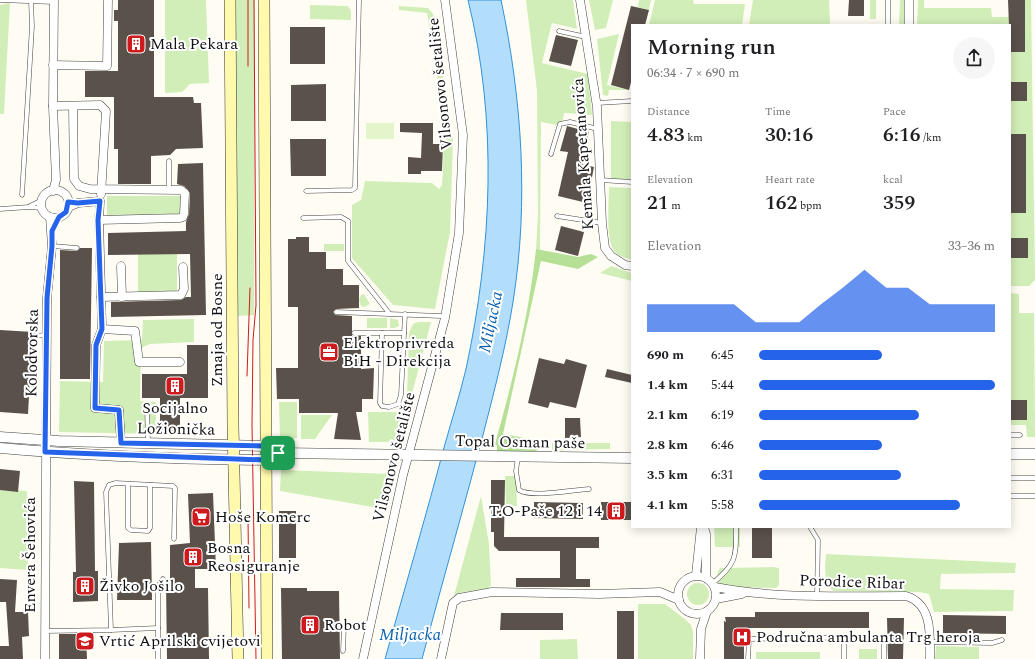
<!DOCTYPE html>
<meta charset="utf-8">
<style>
:root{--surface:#fff;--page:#f6f6f6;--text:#202124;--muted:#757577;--accent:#2563eb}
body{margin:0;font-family:Spectral,serif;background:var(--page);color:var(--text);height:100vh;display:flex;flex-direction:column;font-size:15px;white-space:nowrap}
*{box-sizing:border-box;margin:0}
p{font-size:13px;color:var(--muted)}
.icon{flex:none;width:22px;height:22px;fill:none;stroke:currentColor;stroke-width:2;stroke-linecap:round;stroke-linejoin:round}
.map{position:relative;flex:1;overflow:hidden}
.side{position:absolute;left:631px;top:24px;width:380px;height:504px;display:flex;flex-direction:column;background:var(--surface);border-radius:0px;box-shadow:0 2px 10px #0003}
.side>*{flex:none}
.pin{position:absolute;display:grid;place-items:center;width:34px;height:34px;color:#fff;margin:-17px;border-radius:8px;box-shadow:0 2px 6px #0006}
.round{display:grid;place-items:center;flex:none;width:42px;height:42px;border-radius:21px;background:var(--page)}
.summary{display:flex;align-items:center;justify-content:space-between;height:68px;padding:0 16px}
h1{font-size:22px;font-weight:600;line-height:30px}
.stats{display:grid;grid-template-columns:repeat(3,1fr);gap:6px;height:68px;padding:4px 16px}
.stats div{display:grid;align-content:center}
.stats b{font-size:20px;font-weight:600}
.stats small{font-size:11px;font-weight:400}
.stats p{font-size:11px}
.chart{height:112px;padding:8px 16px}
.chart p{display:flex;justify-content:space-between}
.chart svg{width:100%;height:72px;margin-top:4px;fill:var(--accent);opacity:.7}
ul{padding:0 16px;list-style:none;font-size:13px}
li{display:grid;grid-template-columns:64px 48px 1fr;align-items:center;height:30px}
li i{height:10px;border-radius:5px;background:var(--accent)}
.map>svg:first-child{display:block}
.green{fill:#d2eeb8}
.forest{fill:#b5e096}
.pitch{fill:#e4f4cb}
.water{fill:#b2defc;stroke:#3391d9}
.building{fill:#5a514b}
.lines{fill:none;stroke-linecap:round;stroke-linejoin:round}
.service-casing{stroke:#434343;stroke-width:5}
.minor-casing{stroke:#434343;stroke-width:9}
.tertiary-casing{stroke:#434343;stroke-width:11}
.secondary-casing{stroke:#323232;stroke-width:12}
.service{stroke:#fff;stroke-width:4}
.minor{stroke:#fff;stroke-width:8}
.tertiary{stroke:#fff;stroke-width:10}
.secondary{stroke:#fff9ae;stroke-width:11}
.tram{stroke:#ce1a1c;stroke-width:1}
.route-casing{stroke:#fff;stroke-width:8}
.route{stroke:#2563eb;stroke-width:5}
.labels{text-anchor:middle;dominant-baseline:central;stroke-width:4;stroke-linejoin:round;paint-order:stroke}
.poi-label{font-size:16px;fill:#101010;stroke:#fff;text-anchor:start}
.street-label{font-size:16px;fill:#101010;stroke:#fff}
.water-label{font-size:17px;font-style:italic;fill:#0c62af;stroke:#fff}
</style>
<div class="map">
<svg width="1035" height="659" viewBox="0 0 1035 659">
<rect width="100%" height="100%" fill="#fffdf3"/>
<g class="green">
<polygon points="165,0 206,0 209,83 190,84 182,92 165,93"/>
<polygon points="234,0 255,0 254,315 237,316"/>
<polygon points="526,0 573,0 577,29 552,23 542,63 588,74 592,115 564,113 562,126 541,122 540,250 536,249 538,214 537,91"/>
<polygon points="589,0 613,0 606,28 595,30"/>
<polygon points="639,0 651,0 649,10 638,7"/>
<polygon points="655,0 693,0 694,4 745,4 742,25 649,25"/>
<polygon points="753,0 829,0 830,25 749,25"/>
<rect x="870" y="0" width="6" height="19"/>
<polygon points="900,0 904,0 904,25 899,25"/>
<polygon points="918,0 924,0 924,8 991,8 992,17 1009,17 1009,0 1031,0 1035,280 1029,286 1010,286 1010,25 917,25"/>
<polygon points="10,3 4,114 0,114 0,5"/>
<polygon points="310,5 348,6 351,11 351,20 310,19"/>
<path d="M399,6L428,8L433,14L453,140L450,232L435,309L393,305L352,258V205L361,200L365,181L432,183L439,189L442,185C447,128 437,70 427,13L399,10Z"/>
<polygon points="619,34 607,85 629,90 609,90 608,96 603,95 597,39"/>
<polygon points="611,121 632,122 632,182 611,182"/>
<path d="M609,187L632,188V260C626,258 619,257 615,252C605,241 609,203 609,187Z"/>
<polygon points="107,196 182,196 183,214 107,216"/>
<rect x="324" y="244" width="20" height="7"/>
<polygon points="177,249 177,292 138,293 138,250"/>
<polygon points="611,266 632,273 632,281 600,273"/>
<polygon points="1010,293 1019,294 1019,313 1034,313 1035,437 1027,437 1026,425 1010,425"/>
<polygon points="364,294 370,304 364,307 361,306 359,300 361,295"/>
<rect x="367" y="318" width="20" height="10"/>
<polygon points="390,318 398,320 399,326 395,328 390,328"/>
<polygon points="194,319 194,342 150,344 141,348 140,401 156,402 156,434 59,432 60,381 103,382 104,341 142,340 143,320"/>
<path d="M418,322H431L401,435L398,439L388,442H369L368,412H396C403,408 405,402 407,395L409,333L413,324Z"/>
<polygon points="279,402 297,402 297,438 280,439"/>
<polygon points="301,415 332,415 315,439 301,439"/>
<polygon points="552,443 610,443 610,449 552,450"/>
<polygon points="281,470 391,474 384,509 280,491"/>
<polygon points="505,476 516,476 517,506 506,506"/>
<polygon points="0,489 27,491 28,570 0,568"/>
<polygon points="481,496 489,544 491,585 488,589 464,592 454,596"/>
<polygon points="714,527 740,527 740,547 715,547"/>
<path d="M826,554L1016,563L1015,573L941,574L940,589L1014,590L1013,611L934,612L929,594L919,592L834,591C823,583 825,567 826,554Z"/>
<path d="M773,567L779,568V585L776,588L721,587C716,582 716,573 720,568Z"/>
<circle cx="698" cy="594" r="11"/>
<polygon points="638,604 665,604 686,620 691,625 693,632 693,659 638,659"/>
<polygon points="577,639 578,659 540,659 540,640"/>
<polygon points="936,646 979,647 979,659 935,659"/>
<rect x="859" y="649" width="18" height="10"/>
<rect x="756" y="652" width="64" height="7"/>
</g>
<path class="forest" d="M536,249L578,257L591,254L598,257L578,269L541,261L503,434L536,440L538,449L535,452L497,453V446L495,444C513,380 529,315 536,249Z"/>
<rect class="pitch" x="366" y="123" width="28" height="16"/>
<path class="water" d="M468,0H501C522,99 529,202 513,302C506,346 495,388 484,431C464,507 442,583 422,659H385C405,587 426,516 445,444C452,419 460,394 466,369C492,248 498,121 468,0Z"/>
<g class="building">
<polygon points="118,0 154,0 154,97 193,97 194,103 201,103 203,148 176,149 170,155 151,156 151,184 118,184 118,149 114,149 114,97 85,97 85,71 118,71 118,21 114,21 114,10 118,10"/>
<polygon points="849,0 864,0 864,16 848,16"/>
<polygon points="1008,0 1025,0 1025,52 1010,52"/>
<polygon points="631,6 649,10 645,25 632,25 632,78 629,90 611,85"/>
<rect x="290" y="27" width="35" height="37"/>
<polygon points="556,35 578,40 571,66 549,61"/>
<rect x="1010" y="82" width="17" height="19"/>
<polygon points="326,84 326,121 291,121 291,85"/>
<polygon points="400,123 433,123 433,144 443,144 442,171 421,171 421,174 408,174 408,157 421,158 422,133 400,132"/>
<polygon points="567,126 589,132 581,164 594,167 587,203 558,196 568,152 560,151"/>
<rect x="1010" y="134" width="16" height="79"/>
<polygon points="290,139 326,139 326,176 291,176"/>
<polygon points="203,163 206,315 111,317 111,302 181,300 186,297 191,297 190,254 108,255 108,233 186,231 186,222 189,214 190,193 184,186 177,184 178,164"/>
<polygon points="561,226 584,232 578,256 555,250"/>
<polygon points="296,237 309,237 309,252 326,252 326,269 343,269 343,285 359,285 359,308 336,309 333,312 335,315 352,316 352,336 361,336 361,369 374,368 373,399 362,399 362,412 356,412 361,440 334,439 338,413 299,413 299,399 277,399 276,368 298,368 298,307 288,307 288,239 296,239"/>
<rect x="1010" y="238" width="18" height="20"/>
<polygon points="80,248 92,248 90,379 60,379 60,250 77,251"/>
<polygon points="0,330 33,332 29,336 32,339 28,414 0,412"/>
<polygon points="187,345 208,345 208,398 180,398 180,434 160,434 160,398 142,398 142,374 187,374"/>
<polygon points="539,358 564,364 566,359 587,365 576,408 550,402 548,408 528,403"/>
<polygon points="607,369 632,375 632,383 605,377"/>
<rect x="1010" y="400" width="17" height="20"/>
<polygon points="565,418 580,418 581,437 565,438"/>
<polygon points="0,469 20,471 18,492 0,490"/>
<polygon points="491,480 505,480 504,537 599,537 599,548 576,548 576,579 590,579 590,587 516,587 516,578 560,578 560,551 499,551 494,546 494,532 491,532"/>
<polygon points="74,481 94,482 95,571 98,571 98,601 73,602 73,572 76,572"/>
<polygon points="213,493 216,569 195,569 195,588 208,588 209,659 167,659 166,583 170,583 170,545 190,543 188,494"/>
<polygon points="534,502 583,503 583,519 534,518"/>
<rect x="601" y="502" width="31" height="18"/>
<rect x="279" y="511" width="17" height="47"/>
<rect x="752" y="527" width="20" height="31"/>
<polygon points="151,542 152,600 117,600 119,543"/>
<polygon points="0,579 17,580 15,612 28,612 29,636 22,637 23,659 0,659 0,646 9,646 6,602 0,602"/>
<polygon points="281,588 307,588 307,591 339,591 340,659 282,659"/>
<rect x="617" y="611" width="17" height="48"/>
<polygon points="755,612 869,612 869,628 744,628 744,659 724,659 724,621 726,622 725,617 755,617"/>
<polygon points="501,613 563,613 563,630 500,630"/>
<polygon points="943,615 1006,616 1006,634 943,633"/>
<polygon points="887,618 904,618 903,659 888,659"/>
<polygon points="59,634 86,634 87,659 59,659"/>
</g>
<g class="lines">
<g class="service-casing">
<g id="service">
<polyline points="0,0 54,2"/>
<polyline points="888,0 888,25"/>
<polyline points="559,31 586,37"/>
<polyline points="597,103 632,101"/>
<polyline points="551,154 560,124 570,122 598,129"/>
<polyline points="169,161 169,190"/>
<polyline points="600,180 632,182"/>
<polyline points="306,191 352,190 355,188 359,0"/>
<polyline points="22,195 32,26 31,1"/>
<polyline points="30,206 42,200"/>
<polyline points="0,209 29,207 42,208"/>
<polyline points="557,216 602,223"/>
<polyline points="303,218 341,217 348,221 348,261 389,313"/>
<polyline points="52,246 77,248"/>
<polyline points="336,312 441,316 445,318"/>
<polyline points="354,333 404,333"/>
<polyline points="382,333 380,403 382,406 389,407 398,404 401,395 405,314"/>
<polyline points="32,336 47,335"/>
<polyline points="147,406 148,443"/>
<polyline points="1010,435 1020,435"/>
<path d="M518,457L516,471L519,490C532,498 573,490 589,489"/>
<polyline points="1010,478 1035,478"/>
<polyline points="128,484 128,528 131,530 148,531 150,528 150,485"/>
<polyline points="1010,496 1035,496"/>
<polyline points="810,527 818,540 817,596"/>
<path d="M713,583C737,563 736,557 736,527"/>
<polyline points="158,628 158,586 163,579"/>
<polyline points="111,630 158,628 158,659"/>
<polyline points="45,631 111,630 106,492 109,485 116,483 173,486 175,488 174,539"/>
<polyline points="844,638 844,659"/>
<polyline points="930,642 992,643 1002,640"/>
<polyline points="343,651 344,626 370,624"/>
<polyline points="748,659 749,639 884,637 884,659"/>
</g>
</g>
<g class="minor-casing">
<g id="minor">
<polyline points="580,0 597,107 602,223 605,248 611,256 625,265 632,266"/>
<polyline points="909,0 909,25"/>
<polyline points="53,65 107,66 108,0"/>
<polyline points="53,106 100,105 106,111 101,194"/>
<polyline points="73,107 74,179 79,186 90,189 181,190 185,193 184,214 183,217 180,218 99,220"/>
<circle cx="55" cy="204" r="14"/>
<polyline points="53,191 56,180 53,106 54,0"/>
<polyline points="68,207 78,203 100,201 99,220 102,329 96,345 95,408 119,410 121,443"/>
<polyline points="121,266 122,297"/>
<polyline points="101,297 181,295 184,289 183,267"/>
<polyline points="102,329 135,331 139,362 180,362"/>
<polyline points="704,527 706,534 706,578"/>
<polyline points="696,575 701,527"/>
<circle cx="697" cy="595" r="19"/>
<path d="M715,587C777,599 842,596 906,596C933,604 930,636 930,659"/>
<polyline points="716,599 742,594"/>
<polyline points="45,659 47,298 52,246 50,217"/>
<polyline points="363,659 403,475 445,318 459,233 463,135 445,0"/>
<polyline points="441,659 453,603 459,598 492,592 599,594 660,592 679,600"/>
<polyline points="700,659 701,629 707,611"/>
</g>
</g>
<g class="tertiary-casing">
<g id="tertiary">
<polyline points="0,437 59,441 266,446 278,453 282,453 632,458"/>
<path d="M0,448C88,456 177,459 266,460L273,456"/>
<polyline points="1010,454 1035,454"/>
</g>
</g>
<g class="secondary-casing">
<g id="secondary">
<polyline points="230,0 233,425 238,659"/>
<polyline points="264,0 267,659"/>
</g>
</g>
<use href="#service" class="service"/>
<use href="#minor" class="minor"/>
<use href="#tertiary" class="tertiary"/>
<use href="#secondary" class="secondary"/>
<g class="tram">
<polyline points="248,0 248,66"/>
<polyline points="254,0 256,305 253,340 252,425 256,659"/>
<polyline points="247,376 250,288"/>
<polyline points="248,516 249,608"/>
</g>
</g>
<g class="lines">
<g class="route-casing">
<polygon id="route" points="100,201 98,220 102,329 96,345 95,408 119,410 121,443 266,446 278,453 266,460 45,452 47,298 52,246 52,231 59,217 66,212 68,202 78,203"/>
</g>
<use href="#route" class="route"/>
</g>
<defs>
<g id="building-square" transform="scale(1)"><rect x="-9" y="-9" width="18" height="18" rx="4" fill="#ce1a1c" stroke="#fff"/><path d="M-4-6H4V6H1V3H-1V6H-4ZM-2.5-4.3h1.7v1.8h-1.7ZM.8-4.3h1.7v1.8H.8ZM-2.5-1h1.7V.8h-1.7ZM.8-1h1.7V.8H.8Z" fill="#fff"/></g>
<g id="office-square" transform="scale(1)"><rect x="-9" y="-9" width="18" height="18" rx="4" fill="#ce1a1c" stroke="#fff"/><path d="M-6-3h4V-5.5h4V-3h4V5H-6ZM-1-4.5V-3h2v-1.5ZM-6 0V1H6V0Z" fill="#fff"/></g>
<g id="supermarket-square" transform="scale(1)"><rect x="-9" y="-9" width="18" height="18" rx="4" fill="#ce1a1c" stroke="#fff"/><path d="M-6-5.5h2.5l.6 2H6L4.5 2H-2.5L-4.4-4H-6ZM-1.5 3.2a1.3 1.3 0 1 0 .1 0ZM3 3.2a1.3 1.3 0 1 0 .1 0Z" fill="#fff"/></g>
<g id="hospital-square" transform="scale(1)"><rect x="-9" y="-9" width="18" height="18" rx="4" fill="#ce1a1c" stroke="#fff"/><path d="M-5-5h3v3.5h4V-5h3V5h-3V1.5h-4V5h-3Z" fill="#fff"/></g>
<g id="school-square" transform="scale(1)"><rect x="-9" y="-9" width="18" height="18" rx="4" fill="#ce1a1c" stroke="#fff"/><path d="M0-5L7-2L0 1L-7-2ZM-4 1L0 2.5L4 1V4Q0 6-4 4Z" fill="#fff"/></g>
</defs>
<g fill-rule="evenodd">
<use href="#building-square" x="136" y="44"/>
<use href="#office-square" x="329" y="352"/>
<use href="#building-square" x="175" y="386"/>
<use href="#building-square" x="616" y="511"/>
<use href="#supermarket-square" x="201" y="517"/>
<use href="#building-square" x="193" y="557"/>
<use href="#building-square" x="85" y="586"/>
<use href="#building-square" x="310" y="625"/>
<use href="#hospital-square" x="742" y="637"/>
<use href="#school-square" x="85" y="641"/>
</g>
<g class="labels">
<g class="poi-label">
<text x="150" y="44">Mala Pekara</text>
<text x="343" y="343">Elektroprivreda<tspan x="343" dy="18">BiH - Direkcija</tspan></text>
<text x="175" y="408" text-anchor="middle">Socijalno</text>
<text x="602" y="511" text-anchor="end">T.O-Paše 12 i 14</text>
<text x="215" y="517">Hoše Komerc</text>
<text x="207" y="548">Bosna<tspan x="207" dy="18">Reosiguranje</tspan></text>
<text x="99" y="586">Živko Jošilo</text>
<text x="324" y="625">Robot</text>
<text x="756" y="637">Područna ambulanta Trg heroja</text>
<text x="99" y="641">Vrtić Aprilski cvijetovi</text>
</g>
<g class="street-label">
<text transform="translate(440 84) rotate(-96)">Vilsonovo šetalište</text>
<text transform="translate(583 154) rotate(-94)">Kemala Kapetanovića</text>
<text transform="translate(217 330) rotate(-90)">Zmaja od Bosne</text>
<text transform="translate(32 353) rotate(-89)">Kolodvorska</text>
<text transform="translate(176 429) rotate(1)">Ložionička</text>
<text transform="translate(520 442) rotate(1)">Topal Osman paše</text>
<text transform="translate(394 457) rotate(-76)">Vilsonovo šetalište</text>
<text transform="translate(30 555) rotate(-90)">Envera Šehovića</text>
<text transform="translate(852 582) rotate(2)">Porodice Ribar</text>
</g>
<g class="water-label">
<text transform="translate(491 322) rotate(-78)">Miljacka</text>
<text x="410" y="635">Miljacka</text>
</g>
</g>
</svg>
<div class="pin" style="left:278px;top:453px;background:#1e9e55"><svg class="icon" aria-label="arrive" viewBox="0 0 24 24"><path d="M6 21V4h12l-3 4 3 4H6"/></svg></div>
<section class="side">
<div class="summary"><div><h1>Morning run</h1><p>06:34 · 7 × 690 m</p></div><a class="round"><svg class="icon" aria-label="share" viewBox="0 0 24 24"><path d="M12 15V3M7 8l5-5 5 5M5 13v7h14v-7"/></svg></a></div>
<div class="stats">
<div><p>Distance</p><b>4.83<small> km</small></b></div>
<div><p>Time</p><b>30:16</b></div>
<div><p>Pace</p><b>6:16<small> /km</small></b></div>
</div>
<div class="stats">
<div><p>Elevation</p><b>21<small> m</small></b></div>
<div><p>Heart rate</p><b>162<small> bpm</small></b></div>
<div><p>kcal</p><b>359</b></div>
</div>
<div class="chart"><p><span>Elevation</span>33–36 m</p>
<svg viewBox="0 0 160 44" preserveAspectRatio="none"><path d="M0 44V27L10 27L20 27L30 27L40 27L50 38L60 38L70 38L80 27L90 17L100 6L110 17L120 17L130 27L140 27L150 27L160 27V44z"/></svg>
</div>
<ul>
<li><b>690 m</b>6:45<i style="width:52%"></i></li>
<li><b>1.4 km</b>5:44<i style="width:100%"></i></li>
<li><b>2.1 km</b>6:19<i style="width:68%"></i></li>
<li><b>2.8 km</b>6:46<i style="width:52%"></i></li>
<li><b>3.5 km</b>6:31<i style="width:60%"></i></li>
<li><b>4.1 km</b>5:58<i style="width:85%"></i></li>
</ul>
</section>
</div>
